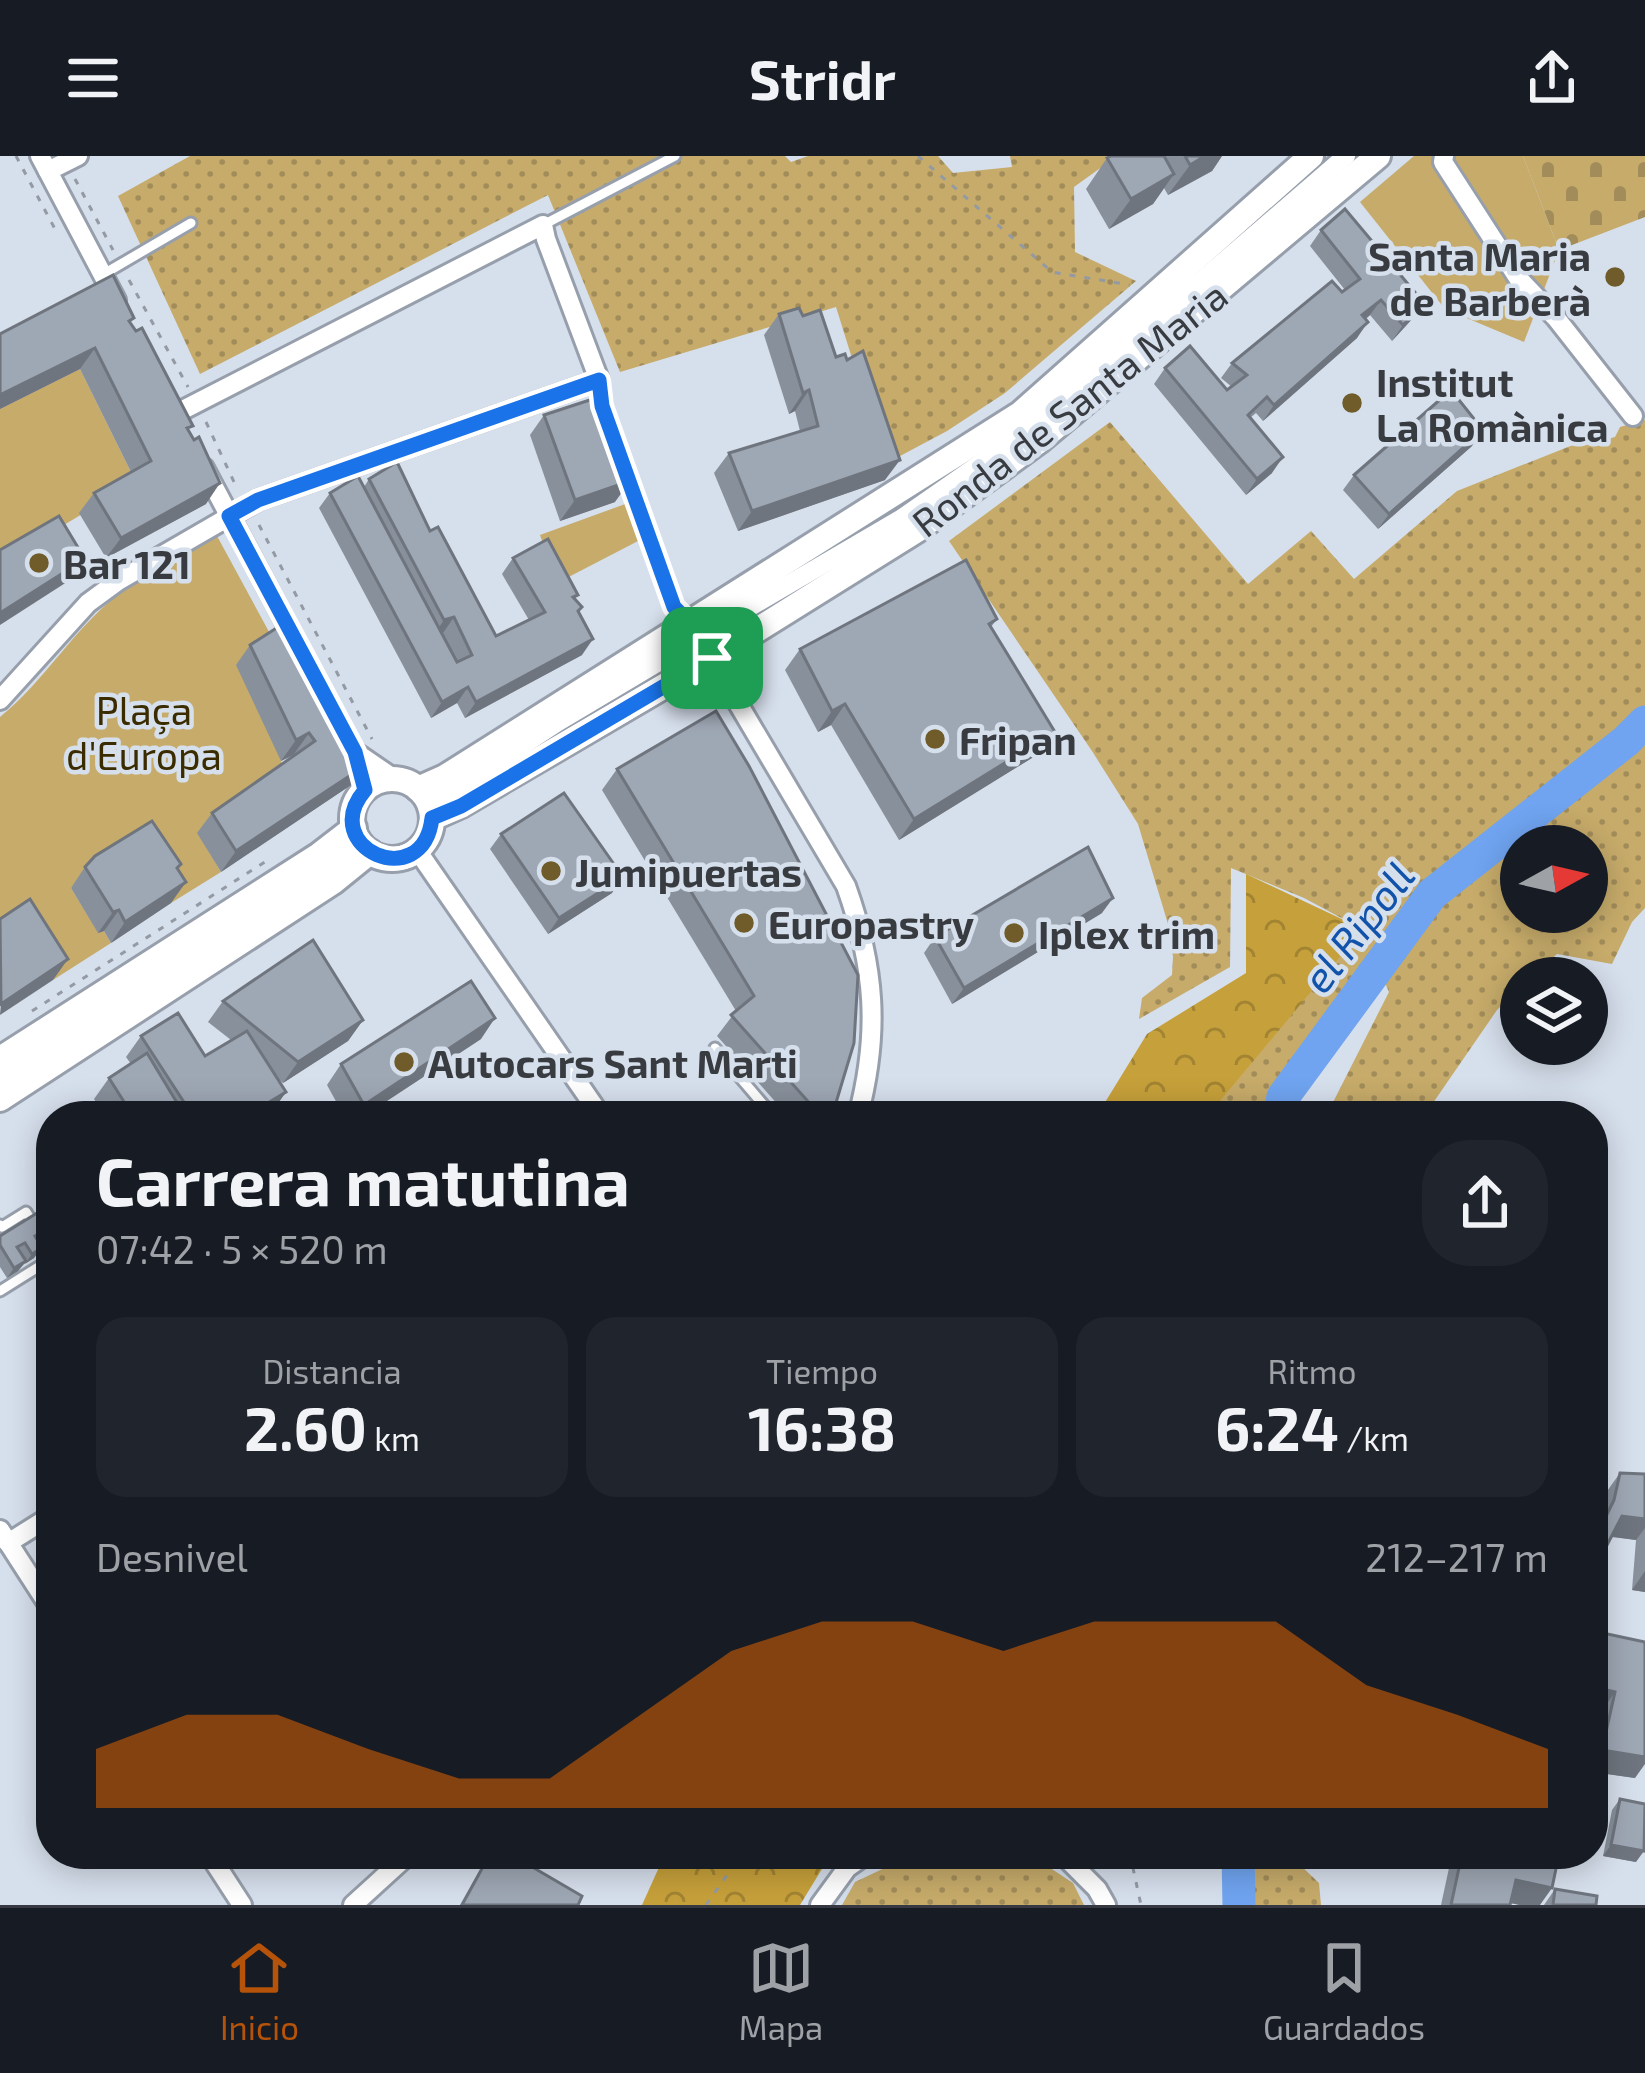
<!DOCTYPE html>
<html lang="es">
<meta charset="utf-8">
<style>
:root{--surface:#171b24;--page:#20242c;--text:#f1f3f6;--muted:#9ea1a6;--line:#363941;--accent:#b45309}
body{margin:0;font-family:"Exo 2",sans-serif;background:var(--page);color:var(--text);height:100vh;display:flex;flex-direction:column;font-size:45px;white-space:nowrap}
*{box-sizing:border-box;margin:0}
p{font-size:39px;color:var(--muted)}
.icon{flex:none;width:66px;height:66px;fill:none;stroke:currentColor;stroke-width:2;stroke-linecap:round;stroke-linejoin:round}
.map{position:relative;flex:1;overflow:hidden}
.details{position:absolute;left:36px;top:945px;width:1572px;height:768px;display:flex;flex-direction:column;background:var(--surface);border-radius:48px;box-shadow:0 6px 30px #0003}
.details>*{flex:none}
.needle{width:78px;rotate:82deg}
.controls{position:absolute;left:1500px;top:669px;display:grid;gap:24px}
.controls a{display:grid;place-items:center;width:108px;height:108px;border-radius:50%;background:var(--surface);box-shadow:0 6px 30px #0003;font-size:60px}
.pin{position:absolute;display:grid;place-items:center;width:102px;height:102px;color:#fff;margin:-51px;border-radius:24px;box-shadow:0 6px 18px #0006}
.round{display:grid;place-items:center;flex:none;width:126px;height:126px;border-radius:48px;background:var(--page)}
.headline{display:flex;align-items:center;justify-content:space-between;height:204px;padding:0 60px}
h1{font-size:66px;font-weight:700;line-height:90px}
.figures{display:grid;grid-template-columns:repeat(3,1fr);gap:18px;height:204px;padding:12px 60px}
.figures div{display:grid;align-content:center;border-radius:30px;background:var(--page);text-align:center}
.figures b{font-size:60px;font-weight:700}
.figures small{font-size:33px;font-weight:400}
.figures p{font-size:33px}
.chart{height:336px;padding:24px 60px}
.chart p{display:flex;justify-content:space-between}
.chart svg{width:100%;height:216px;margin-top:12px;fill:var(--accent);opacity:.7}
header{display:flex;justify-content:space-between;align-items:center;height:156px;padding:0 60px;background:var(--surface);font-size:54px;font-weight:700}
.tabs{display:flex;justify-content:space-around;align-items:center;height:168px;border-top:3px solid var(--line);background:var(--surface);font-size:33px;color:var(--muted)}
.tabs a{display:grid;justify-items:center;gap:6px}
.tabs .active{color:var(--accent)}
.map>svg:first-child{display:block}
.grass{fill:url(#grass-dots);fill-rule:evenodd}
.forest{fill:url(#forest-crowns)}
.cemetery{fill:url(#cemetery-stones)}
.park{fill:#c6ab6a}
.lines{fill:none;stroke-linecap:round;stroke-linejoin:round}
.river{stroke:#70a4f0;stroke-width:33}
.lane-casing{stroke:#969fab;stroke-width:15}
.street-casing{stroke:#969fab;stroke-width:24}
.secondary-casing{stroke:#969fab;stroke-width:30}
.path{stroke:#939aa4;stroke-width:3;stroke-dasharray:6 9;stroke-linecap:butt}
.lane{stroke:#fff;stroke-width:9}
.street{stroke:#fff;stroke-width:18}
.secondary{stroke:#fff;stroke-width:24}
.wall{fill:#88909b}
.shaded-wall{fill:#6f757e}
.building{fill:#9ea7b4;stroke:#6f757e;stroke-width:3}
.route-casing{stroke:#fff;stroke-width:24}
.route{stroke:#1a73e8;stroke-width:15}
.poi-dot{fill:#705c2b;stroke:#d6dfec;stroke-width:4.5}
.labels{text-anchor:middle;dominant-baseline:central;stroke-width:9;stroke-linejoin:round;paint-order:stroke}
.poi-label{font-size:39px;font-weight:bold;fill:#383c41;stroke:#d6dfec;text-anchor:start}
.street-label{font-size:39px;fill:#383c41;stroke:#d6dfec}
.park-label{font-size:39px;fill:#3b2c00;stroke:#d6dfec}
.water-label{font-size:42px;font-style:italic;fill:#1152ab;stroke:#d6dfec}
</style>
<header><svg class="icon" aria-label="menu" viewBox="0 0 24 24"><path d="M4 6h16M4 12h16M4 18h16"/></svg>Stridr<svg class="icon" aria-label="share" viewBox="0 0 24 24"><path d="M12 15V3M7 8l5-5 5 5M5 13v7h14v-7"/></svg></header>
<div class="map">
<svg width="1645" height="1749" viewBox="0 0 1645 1749">
<defs>
<pattern id="grass-dots" width="8" height="8" patternUnits="userSpaceOnUse" patternTransform="scale(3)"><rect width="8" height="8" fill="#c6ab6a"/><path d="M2 2h.1M6 6h.1" fill="none" stroke="#a28c59" stroke-width="1.8" stroke-linecap="round"/></pattern>
<pattern id="forest-crowns" width="20" height="18" patternUnits="userSpaceOnUse" patternTransform="scale(3)"><rect width="20" height="18" fill="#c6a03a"/><path d="M2 6a3 3 0 1 1 6 0M12 15a3 3 0 1 1 6 0" fill="none" stroke="#a28432"/></pattern>
<pattern id="cemetery-stones" width="16" height="16" patternUnits="userSpaceOnUse" patternTransform="scale(3)"><rect width="16" height="16" fill="#c6ab6a"/><path d="M2 7V4a2 2 0 0 1 4 0v3zM10 15v-3a2 2 0 0 1 4 0v3z" fill="#a28c59"/></pattern>
</defs>
<rect width="100%" height="100%" fill="#d6dfec"/>
<g class="grass">
<polygon points="190,0 785,0 791,6 808,0 938,0 953,17 1012,11 1010,0 1117,0 1074,31 1075,96 1136,125 1005,237 947,275 885,308 836,151 620,216 548,39 200,218 118,40"/>
<path d="M1645,264V752L1632,766L1612,808L1557,798L1531,822H1521V831L1497,854L1424,960H1326L1389,836L1375,804L1274,942L1265,960H1208L1362,773L1304,742L1231,712L1230,811L1139,863L1142,842L1172,819L1173,801L1168,768L1138,668L1092,595L949,385L1110,266L1248,428L1311,375L1354,423L1457,335L1598,279L1603,284L1615,281L1620,271ZM1521,690H1587V756H1521Z"/>
<polygon points="914,1698 1029,1698 1073,1727 1084,1749 842,1749 855,1726"/>
<polygon points="1248,1698 1297,1698 1298,1707 1319,1727 1321,1749 1254,1749"/>
</g>
<g class="forest">
<polygon points="1246,718 1363,773 1208,960 1101,960 1104,948 1147,878 1246,817"/>
<polygon points="665,1698 831,1698 800,1749 642,1749"/>
</g>
<polygon class="cemetery" points="1523,0 1645,0 1645,61 1559,94"/>
<g class="park">
<polygon points="1414,0 1523,0 1559,94 1524,186 1445,153 1360,46"/>
<polygon points="80,213 136,326 0,407 0,253"/>
<polygon points="628,347 640,384 557,427 540,379"/>
<path d="M217,380L274,485L281,605L285,617L198,677L221,716L171,747L162,733L81,721L71,732L98,776L104,775L111,787L53,824L16,765L0,774V561C45,525 73,473 119,438C148,415 185,399 217,380Z"/>
</g>
<g class="lines">
<g class="river">
<polyline points="1279,960 1283,941 1432,738 1626,585 1645,566"/>
<polyline points="1238,1698 1239,1749"/>
</g>
<g class="lane-casing">
<g id="lane">
<polyline points="543,69 675,0"/>
<polyline points="102,119 191,67"/>
<polyline points="715,892 773,960"/>
<polyline points="0,1069 2,1071 26,1056 51,1096"/>
<polyline points="0,1135 51,1103"/>
</g>
</g>
<g class="street-casing">
<g id="street">
<polyline points="40,0 116,144"/>
<polyline points="1444,0 1443,6 1518,122 1556,162 1633,260"/>
<polyline points="48,15 78,0"/>
<polyline points="204,312 295,484"/>
<polyline points="745,454 902,362 1027,275 1346,0"/>
<path d="M691,468L846,730C875,811 880,876 858,960"/>
<polyline points="0,544 88,447 118,425 258,344 599,224 546,83 543,69 175,258"/>
<polyline points="353,593 365,634"/>
<polyline points="355,596 396,624"/>
<polyline points="428,646 453,635 558,566 667,501"/>
<polyline points="417,694 601,960"/>
<polyline points="0,920 325,712 360,686"/>
<polyline points="0,1374 51,1453"/>
<polyline points="8,1387 51,1360"/>
<polyline points="209,1698 242,1749"/>
<polyline points="1062,1698 1097,1733 1106,1749"/>
<polyline points="353,1749 409,1698"/>
<polyline points="820,1749 847,1712 867,1698"/>
</g>
</g>
<g class="secondary-casing">
<g id="secondary">
<circle cx="392" cy="663" r="40"/>
<polyline points="418,633 445,621 1020,258 1311,0"/>
<polyline points="432,662 461,649 712,502 917,374 1039,285 1378,0"/>
<polyline points="0,903 319,699 354,672"/>
<polyline points="0,943 333,726 370,696"/>
</g>
</g>
<g class="path">
<polyline points="16,0 55,73"/>
<polyline points="918,0 1052,116 1130,129"/>
<polyline points="75,23 113,94"/>
<polyline points="129,124 188,231"/>
<polyline points="206,266 235,328"/>
<polyline points="628,323 673,450"/>
<polyline points="259,369 372,583"/>
<polyline points="32,855 271,702"/>
<polyline points="1127,1698 1131,1703 1141,1749"/>
<polyline points="706,1749 742,1698"/>
</g>
<use href="#lane" class="lane"/>
<use href="#street" class="street"/>
<use href="#secondary" class="secondary"/>
</g>
<g class="wall">
<polygon points="1111,0 1222,0 1212,15 1168,39 1164,32 1153,48 1109,73 1086,33 1107,2"/>
<polygon points="1321,74 1413,162 1392,185 1370,159 1366,163 1357,182 1263,265 1256,257 1250,262 1272,317 1246,339 1154,228 1165,212 1227,234 1232,231 1221,222 1232,207 1345,134 1310,90"/>
<polygon points="779,158 803,160 836,201 885,324 738,375 714,317 729,297 800,275 795,255 789,258 764,179"/>
<polygon points="134,162 130,167 189,276 206,348 106,402 79,357 94,337 131,316 80,213 0,253 0,178"/>
<polygon points="544,259 615,346 560,365 530,279"/>
<polygon points="1472,290 1378,373 1343,334 1354,319"/>
<polygon points="369,323 430,375 496,480 529,464 502,418 513,402 578,439 575,443 578,456 582,499 465,562 457,547 431,562 319,352 330,337 364,331"/>
<polygon points="997,463 991,471 1040,597 899,684 831,569 818,576 785,514 800,493"/>
<polygon points="250,489 351,629 221,716 197,677 212,657 295,599 281,605 236,509"/>
<polygon points="617,613 832,960 788,960 717,880 736,855 602,634"/>
<polygon points="501,678 612,737 548,778 490,693"/>
<polygon points="85,711 177,712 171,747 111,787 104,775 98,777 71,732"/>
<polygon points="1102,757 952,848 924,797 935,781"/>
<polygon points="223,845 363,864 348,885 283,927 276,921 286,936 271,957 267,960 105,960 94,943 109,922 131,908 126,901 141,880 205,900 231,884 208,866"/>
<polygon points="481,883 364,960 344,960 327,929 341,908"/>
<polygon points="47,1073 38,1085 34,1102 24,1108 18,1115 7,1122 0,1111 0,1080"/>
<polygon points="1620,1317 1645,1318 1645,1436 1632,1434 1636,1384 1611,1381 1593,1409 1593,1378 1600,1365 1605,1338"/>
<polygon points="1598,1476 1645,1486 1635,1622 1593,1616 1593,1590 1601,1556 1593,1555 1593,1483"/>
<polygon points="1620,1643 1636,1706 1603,1700 1612,1654"/>
<polygon points="489,1698 510,1698 578,1749 460,1749"/>
<polygon points="1452,1698 1559,1698 1520,1749 1510,1747 1510,1749 1441,1749"/>
<polygon points="1555,1733 1596,1749 1544,1749"/>
</g>
<g class="shaded-wall">
<polygon points="1205,0 1222,0 1212,15 1168,39 1190,9"/>
<polygon points="1174,18 1153,48 1109,73 1131,43"/>
<polygon points="1381,144 1370,159 1351,174 1362,159"/>
<polygon points="1424,147 1413,162 1392,185 1403,169"/>
<polygon points="1368,166 1357,182 1263,265 1274,249"/>
<polygon points="95,192 80,213 0,253 0,239"/>
<polygon points="809,234 795,255 789,258 803,237"/>
<polygon points="1483,274 1472,290 1378,373 1389,358"/>
<polygon points="1283,301 1272,317 1246,339 1257,323"/>
<polygon points="900,304 885,324 738,375 752,355"/>
<polygon points="630,325 615,346 560,365 575,344"/>
<polygon points="220,327 206,348 106,402 121,382"/>
<polygon points="85,403 70,424 0,469 0,457"/>
<polygon points="454,461 443,477 433,480 444,464"/>
<polygon points="593,483 582,499 465,562 476,546"/>
<polygon points="468,531 457,547 431,562 442,546"/>
<polygon points="845,548 831,569 818,576 832,555"/>
<polygon points="1055,576 1040,597 899,684 914,663"/>
<polygon points="309,577 294,598 281,605 296,584"/>
<polygon points="366,609 351,629 221,716 236,695"/>
<polygon points="623,721 612,737 548,778 559,762"/>
<polygon points="186,726 171,747 111,787 125,766"/>
<polygon points="1113,742 1102,757 952,848 964,832"/>
<polygon points="119,754 104,775 98,777 113,756"/>
<polygon points="68,803 53,824 0,859 1,848"/>
<polygon points="495,862 481,883 364,960 357,960 364,949"/>
<polygon points="363,864 348,885 283,927 298,906"/>
<polygon points="286,936 271,957 267,960 246,960"/>
<polygon points="42,1092 34,1102 25,1108 32,1098"/>
<polygon points="26,1105 18,1115 7,1122 14,1112"/>
<polygon points="1622,1360 1645,1363 1645,1372 1636,1384 1608,1380"/>
<polygon points="1645,1415 1645,1436 1632,1434"/>
<polygon points="1593,1531 1615,1536 1601,1556 1593,1555"/>
<polygon points="1602,1594 1645,1601 1645,1608 1635,1622 1593,1616 1593,1607"/>
<polygon points="1611,1689 1644,1695 1636,1706 1603,1700"/>
<polygon points="1516,1724 1552,1732 1540,1749 1520,1749 1501,1745"/>
</g>
<g class="building">
<polygon points="1111,0 1164,0 1174,18 1131,43 1107,2"/>
<polygon points="1185,0 1205,0 1190,9"/>
<polygon points="1345,53 1424,147 1403,169 1381,144 1362,159 1368,166 1274,249 1267,241 1248,259 1283,301 1257,323 1165,212 1190,190 1227,234 1247,219 1232,207 1332,125 1342,136 1360,123 1321,74"/>
<polygon points="113,119 134,162 129,165 136,175 142,172 193,270 187,272 194,284 199,281 220,327 121,382 94,337 151,305 95,192 0,239 0,178"/>
<polygon points="799,152 803,160 820,154 836,201 845,198 847,204 863,195 900,304 752,355 729,297 818,270 809,234 803,237 779,158"/>
<polygon points="1451,234 1483,274 1389,358 1354,319"/>
<polygon points="599,241 630,325 575,344 544,259"/>
<polygon points="397,306 430,375 438,371 496,480 545,456 513,402 548,383 578,439 573,441 582,451 578,455 593,483 476,546 468,531 442,546 330,337 358,320 457,506 472,499 454,461 444,464 369,323"/>
<polygon points="59,360 85,403 0,457 0,394"/>
<polygon points="966,404 997,463 989,468 1055,576 914,663 845,548 832,555 800,493"/>
<polygon points="289,464 366,609 236,695 212,657 315,585 309,577 296,584 250,489"/>
<polygon points="716,555 749,610 858,819 854,887 832,960 821,960 731,859 754,840 617,613"/>
<polygon points="564,637 623,721 559,762 501,678"/>
<polygon points="152,665 181,708 177,712 186,726 125,766 119,754 113,756 85,711 95,700"/>
<polygon points="1088,691 1113,742 964,832 935,781"/>
<polygon points="30,743 68,803 1,848 0,763"/>
<polygon points="313,784 363,864 298,906 223,845"/>
<polygon points="471,825 495,862 364,949 341,908"/>
<polygon points="178,857 205,900 247,875 286,936 246,960 193,960 141,880"/>
<polygon points="147,897 185,960 133,960 109,922"/>
<polygon points="37,1057 47,1073 35,1080 42,1092 32,1098 25,1087 17,1091 26,1105 14,1112 0,1089 0,1080"/>
<polygon points="1620,1317 1645,1318 1645,1363 1622,1360 1605,1393 1593,1387 1614,1344"/>
<polygon points="1598,1476 1645,1486 1645,1601 1602,1594 1615,1536 1593,1531 1593,1491"/>
<polygon points="1620,1643 1645,1648 1644,1695 1611,1689"/>
<polygon points="490,1698 510,1698 582,1740 578,1749 462,1749"/>
<polygon points="1462,1698 1559,1698 1552,1732 1516,1724 1510,1749 1451,1749"/>
<polygon points="1555,1733 1597,1740 1596,1749 1553,1749"/>
</g>
<g class="lines">
<g class="route-casing">
<path id="route" d="M599,224L602,250L674,451L691,468L712,502L461,650L432,662C423,739 316,692 365,634L355,596L229,360L258,344Z"/>
</g>
<use href="#route" class="route"/>
</g>
<g class="poi-dot">
<circle cx="1615" cy="121" r="12"/>
<circle cx="1352" cy="247" r="12"/>
<circle cx="39" cy="407" r="12"/>
<circle cx="935" cy="583" r="12"/>
<circle cx="551" cy="715" r="12"/>
<circle cx="744" cy="767" r="12"/>
<circle cx="1014" cy="777" r="12"/>
<circle cx="404" cy="906" r="12"/>
</g>
<g class="labels">
<g class="poi-label">
<text x="1591" y="99" text-anchor="end">Santa Maria<tspan x="1591" dy="45">de Barberà</tspan></text>
<text x="1376" y="225">Institut<tspan x="1376" dy="45">La Romànica</tspan></text>
<text x="63" y="407">Bar 121</text>
<text x="959" y="583">Fripan</text>
<text x="575" y="715">Jumipuertas</text>
<text x="768" y="767">Europastry</text>
<text x="1038" y="777">Iplex trim</text>
<text x="428" y="906">Autocars Sant Marti</text>
</g>
<g class="street-label">
<text transform="translate(1069 252) rotate(-38)">Ronda de Santa Maria</text>
</g>
<g class="park-label">
<text x="144" y="553">Plaça<tspan x="144" dy="45">d'Europa</tspan></text>
</g>
<g class="water-label">
<text transform="translate(1357 770) rotate(-52)">el Ripoll</text>
</g>
</g>
</svg>
<div class="controls">
<a><svg class="needle" viewBox="-14 -14 28 28"><path d="M0-13l5 13h-10z" fill="#e53935"/><path d="M0 13l5-13h-10z" fill="#9ea1a6"/></svg></a>
<a><svg class="icon" aria-label="layers" viewBox="0 0 24 24"><path d="M12 4l9 5-9 5-9-5zM3 14l9 5 9-5"/></svg></a>
</div>
<div class="pin" style="left:712px;top:502px;background:#1e9e55"><svg class="icon" aria-label="arrive" viewBox="0 0 24 24"><path d="M6 21V4h12l-3 4 3 4H6"/></svg></div>
<section class="details">
<div class="headline"><div><h1>Carrera matutina</h1><p>07:42 · 5 × 520 m</p></div><a class="round"><svg class="icon" aria-label="share" viewBox="0 0 24 24"><path d="M12 15V3M7 8l5-5 5 5M5 13v7h14v-7"/></svg></a></div>
<div class="figures">
<div><p>Distancia</p><b>2.60<small> km</small></b></div>
<div><p>Tiempo</p><b>16:38</b></div>
<div><p>Ritmo</p><b>6:24<small> /km</small></b></div>
</div>
<div class="chart"><p><span>Desnivel</span>212–217 m</p>
<svg viewBox="0 0 160 44" preserveAspectRatio="none"><path d="M0 44V32L10 25L20 25L30 32L40 38L50 38L60 25L70 12L80 6L90 6L100 12L110 6L120 6L130 6L140 19L150 25L160 32V44z"/></svg>
</div>
</section>
</div>
<nav class="tabs">
<a class="active"><svg class="icon" aria-label="home" viewBox="0 0 24 24"><path d="M3 11l9-7 9 7M6 9v11h12V9"/></svg>Inicio</a>
<a><svg class="icon" aria-label="map" viewBox="0 0 24 24"><path d="M3 6l6-2 6 2 6-2v14l-6 2-6-2-6 2zM9 4v14M15 6v14"/></svg>Mapa</a>
<a><svg class="icon" aria-label="saved" viewBox="0 0 24 24"><path d="M7 4h10v16l-5-4-5 4z"/></svg>Guardados</a>
</nav>
